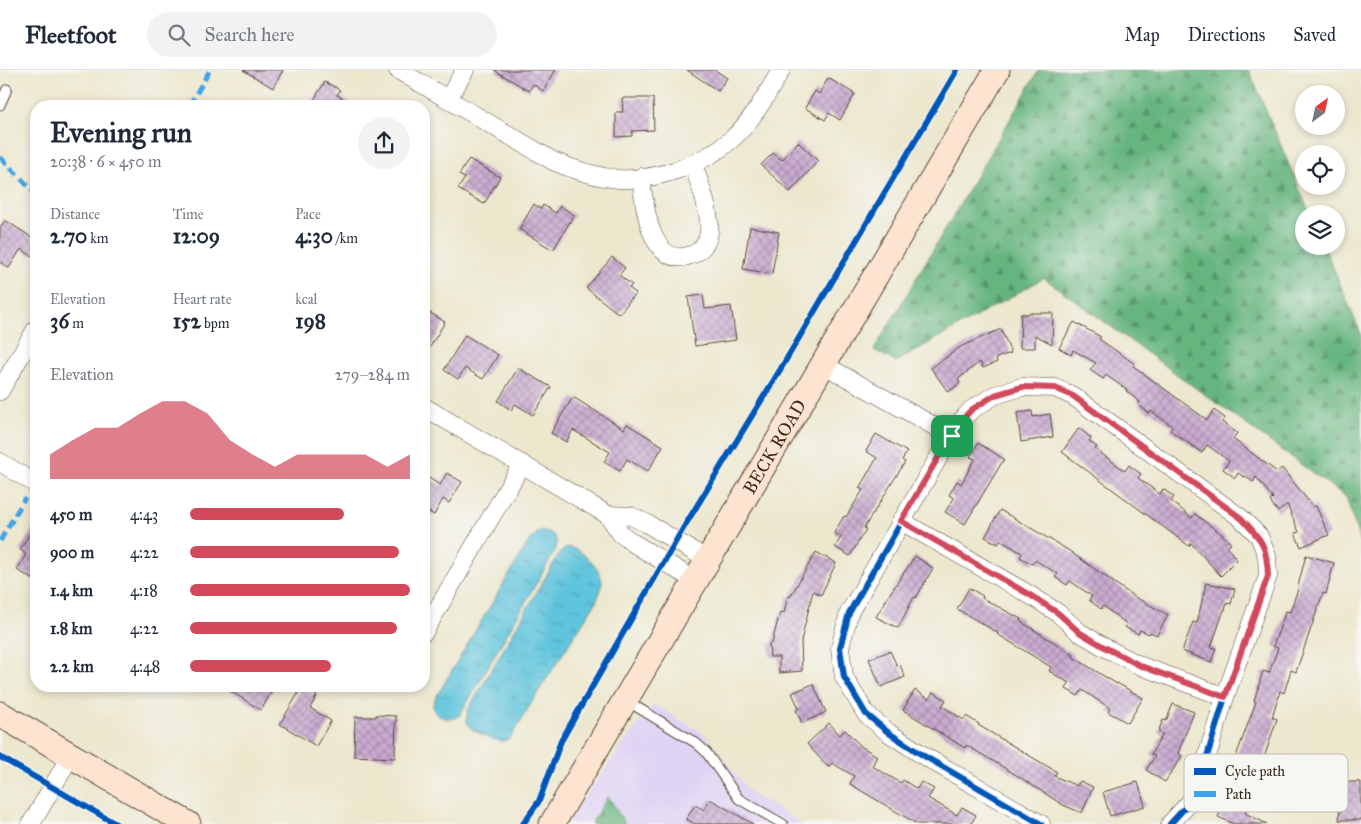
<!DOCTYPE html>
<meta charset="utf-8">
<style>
:root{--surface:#fff;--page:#f2f2f3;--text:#1f2937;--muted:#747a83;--line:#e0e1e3;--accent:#d1495b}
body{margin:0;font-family:"IM FELL Great Primer",serif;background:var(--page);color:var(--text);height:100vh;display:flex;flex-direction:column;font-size:19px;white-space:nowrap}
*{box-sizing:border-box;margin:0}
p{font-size:16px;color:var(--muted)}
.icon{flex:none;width:28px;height:28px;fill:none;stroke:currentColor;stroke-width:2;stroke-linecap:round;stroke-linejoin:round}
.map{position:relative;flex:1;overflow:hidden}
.details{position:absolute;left:30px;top:30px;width:400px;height:592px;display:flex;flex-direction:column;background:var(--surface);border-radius:20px;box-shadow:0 2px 8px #0003}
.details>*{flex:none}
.needle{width:32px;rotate:33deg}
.buttons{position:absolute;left:1295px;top:15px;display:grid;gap:10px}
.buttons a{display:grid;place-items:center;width:50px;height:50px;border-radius:50%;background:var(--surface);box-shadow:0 2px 8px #0003;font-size:25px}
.pin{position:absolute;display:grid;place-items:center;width:42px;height:42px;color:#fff;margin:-21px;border-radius:10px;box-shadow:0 2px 8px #0006}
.round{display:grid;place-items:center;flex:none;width:52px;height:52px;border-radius:26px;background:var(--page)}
.headline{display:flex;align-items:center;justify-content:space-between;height:85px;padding:0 20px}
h1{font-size:28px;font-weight:700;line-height:38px}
.figures{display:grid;grid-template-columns:repeat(3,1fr);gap:8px;height:85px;padding:5px 20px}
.figures div{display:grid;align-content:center}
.figures b{font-size:21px;font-weight:700}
.figures small{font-size:14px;font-weight:400}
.figures p{font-size:14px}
.chart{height:140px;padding:10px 20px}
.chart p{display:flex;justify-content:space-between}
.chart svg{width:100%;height:90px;margin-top:5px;fill:var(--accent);opacity:.7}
ul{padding:0 20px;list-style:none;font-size:16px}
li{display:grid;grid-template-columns:80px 60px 1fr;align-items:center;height:38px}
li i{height:12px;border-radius:6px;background:var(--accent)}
header{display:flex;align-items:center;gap:30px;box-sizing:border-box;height:70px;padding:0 25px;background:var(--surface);border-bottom:1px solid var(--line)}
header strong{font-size:24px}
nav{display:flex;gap:28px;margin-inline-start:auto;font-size:18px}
.search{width:350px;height:45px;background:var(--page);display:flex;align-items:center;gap:12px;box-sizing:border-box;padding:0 18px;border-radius:28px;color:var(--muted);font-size:19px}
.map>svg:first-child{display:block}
.built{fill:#dfd4f4}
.forest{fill:url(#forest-firs);stroke:#50704e}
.water{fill:url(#water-ripples);stroke:#4d777e}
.building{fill:url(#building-cross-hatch)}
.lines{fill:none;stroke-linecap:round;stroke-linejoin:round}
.lane-casing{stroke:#564638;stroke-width:11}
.street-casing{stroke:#564638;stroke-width:19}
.secondary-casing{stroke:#564638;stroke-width:27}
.lane{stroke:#fff;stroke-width:9}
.street{stroke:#fff;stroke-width:18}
.secondary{stroke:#fde4d0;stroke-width:25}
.quiet{stroke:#3fa3ea;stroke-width:5;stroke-dasharray:10 5;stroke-linecap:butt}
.cycleway-casing{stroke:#f6f6f2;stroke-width:9}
.cycleway{stroke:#0057b8;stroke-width:6}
.route-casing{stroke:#fff;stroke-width:10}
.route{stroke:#d1495b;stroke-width:6}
.labels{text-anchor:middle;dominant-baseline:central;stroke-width:4.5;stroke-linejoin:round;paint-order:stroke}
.street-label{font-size:18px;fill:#3b2a1e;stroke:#f6f6f2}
.key{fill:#f6f6f2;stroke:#beb9b2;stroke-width:1}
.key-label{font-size:14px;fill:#3b2a1e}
</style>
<header>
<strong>Fleetfoot</strong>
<div class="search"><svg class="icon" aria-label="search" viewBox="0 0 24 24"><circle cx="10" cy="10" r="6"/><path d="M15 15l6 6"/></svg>Search here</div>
<nav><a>Map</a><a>Directions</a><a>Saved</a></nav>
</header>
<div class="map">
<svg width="1361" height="754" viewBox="0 0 1361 754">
<defs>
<pattern id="forest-firs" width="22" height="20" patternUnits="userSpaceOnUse" patternTransform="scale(1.25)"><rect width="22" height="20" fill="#66b57f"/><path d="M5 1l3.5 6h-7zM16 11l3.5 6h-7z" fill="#559367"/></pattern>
<pattern id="water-ripples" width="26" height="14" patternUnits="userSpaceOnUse" patternTransform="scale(1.25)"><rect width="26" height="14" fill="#5fc4dd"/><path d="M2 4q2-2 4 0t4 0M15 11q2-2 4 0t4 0" fill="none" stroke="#509fb3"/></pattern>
<pattern id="building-cross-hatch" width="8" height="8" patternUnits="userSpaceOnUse" patternTransform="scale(1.25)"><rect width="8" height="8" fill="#caacd1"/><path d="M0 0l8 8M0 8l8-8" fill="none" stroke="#a58ca9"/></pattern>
</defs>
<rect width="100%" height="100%" fill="#f6f6f2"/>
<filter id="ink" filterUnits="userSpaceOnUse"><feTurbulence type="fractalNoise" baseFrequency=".02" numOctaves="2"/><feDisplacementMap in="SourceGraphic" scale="10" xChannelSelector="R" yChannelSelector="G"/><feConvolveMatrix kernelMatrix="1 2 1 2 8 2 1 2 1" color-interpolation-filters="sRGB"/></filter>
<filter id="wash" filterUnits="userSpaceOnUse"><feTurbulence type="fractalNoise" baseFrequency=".0096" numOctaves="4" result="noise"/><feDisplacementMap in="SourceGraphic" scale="20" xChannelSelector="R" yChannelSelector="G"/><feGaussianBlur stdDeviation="1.12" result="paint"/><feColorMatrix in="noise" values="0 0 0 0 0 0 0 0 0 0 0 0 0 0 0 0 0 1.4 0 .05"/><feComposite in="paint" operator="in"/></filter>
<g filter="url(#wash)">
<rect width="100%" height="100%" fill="#ece7cd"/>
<polygon class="built" points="653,634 706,665 750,723 803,754 568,754 578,736"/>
<g class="forest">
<polygon points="1039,0 1249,0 1310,144 1304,144 1304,176 1324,176 1361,264 1361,474 1346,427 1044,208 896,292 874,280"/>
<polygon points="608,726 625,754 591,754"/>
</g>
<g class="water">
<path d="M539,461C552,460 560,468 555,481L460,645C451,651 442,650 434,641L433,636L435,629L529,471Z"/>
<path d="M567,477C582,479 601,497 602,513C602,520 598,526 596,532L533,630L512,666C509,669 506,671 501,671C494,670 473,662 469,656C465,650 467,646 468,640L559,484Z"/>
</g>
<g id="blocks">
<g class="building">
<polygon points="243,0 283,0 273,18"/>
<polygon points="494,0 556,0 543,21 533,14 529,21"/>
<polygon points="687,0 715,0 727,8 718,21"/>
<polygon points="828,8 855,24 840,50 829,43 825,50 805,38 815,21 819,24"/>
<polygon points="325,12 340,20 337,25 356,36 310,36"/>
<polygon points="622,28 653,28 654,60 632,61 632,66 616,67 616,42 623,42"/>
<polygon points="798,72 818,91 790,122 761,95 773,83 782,90"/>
<polygon points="469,89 500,107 484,134 458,119 465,108 459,105"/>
<polygon points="534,134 541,139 543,135 556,143 560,136 574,145 553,180 519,159"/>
<polygon points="5,150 36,170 36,178 32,186 21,179 9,198 0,192 0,158"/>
<polygon points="750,157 779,162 772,204 743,199"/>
<polygon points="612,187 625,198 619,205 632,215 629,218 636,223 619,244 586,218"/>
<polygon points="703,225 705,239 731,236 736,270 695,276 688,227"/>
<polygon points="424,239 445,252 424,287"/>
<polygon points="1028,243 1053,243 1052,274 1035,265 1035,278 1020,278 1021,244 1028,244"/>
<polygon points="1074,252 1101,267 1099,269 1135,294 1133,296 1207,350 1214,340 1225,348 1222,352 1237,363 1233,369 1277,402 1282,398 1313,437 1316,436 1329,465 1301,477 1295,463 1299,462 1287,434 1278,442 1270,431 1273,428 1256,407 1253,412 1245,406 1244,407 1238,403 1235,408 1223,399 1229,391 1207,375 1202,383 1170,360 1173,357 1151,341 1149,343 1138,335 1140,332 1126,321 1127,320 1106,305 1103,309 1090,300 1096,293 1073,280 1071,285 1059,278"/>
<polygon points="1001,259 1011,283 996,288 997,292 983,298 980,292 958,309 960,313 948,322 931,298 962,276"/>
<polygon points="465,265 498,285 483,309 465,298 458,309 444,300"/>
<polygon points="518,298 551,317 533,345 515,334 511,340 498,331"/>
<polygon points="573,327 624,359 627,354 663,376 648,401 627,389 620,401 604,392 610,382 573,360 566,372 551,363"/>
<polygon points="1032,341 1033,347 1050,344 1053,367 1021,372 1017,343"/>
<polygon points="1079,358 1091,368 1089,371 1097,377 1095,379 1125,401 1129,395 1141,404 1138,408 1160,424 1163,419 1174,427 1171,431 1192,448 1195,444 1223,465 1231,474 1227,477 1237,490 1221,506 1191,473 1189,476 1062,382"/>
<polygon points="876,364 907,382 902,390 905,392 864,458 866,459 850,486 835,477 841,467 834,463 844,446 846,447 863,420 859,418 877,388 866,381"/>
<polygon points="978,373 1004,389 965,454 945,442 954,428 949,425 957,411 961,414 975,389 970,387"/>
<polygon points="447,403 462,412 449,433 443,429 434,445 424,439 424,405 440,415"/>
<polygon points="1000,440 1068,480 1133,526 1168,545 1157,565 1150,562 1149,564 1140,560 1138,564 1125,557 1127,554 1103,536 1101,539 1089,530 1092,526 1070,511 1067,515 1055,507 1058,504 1035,490 1032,494 1020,487 1022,483 1000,470 998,474 985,467"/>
<polygon points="36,453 36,511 17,500 26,484 20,480"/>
<polygon points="816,482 836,493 821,525 813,521 801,571 802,601 779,603 779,587 770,587 769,573 772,573 780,542 784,543 788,526 790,527"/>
<polygon points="1306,485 1334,493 1326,524 1323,523 1296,602 1291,600 1284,623 1280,621 1272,647 1277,649 1260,700 1263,701 1245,743 1267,754 1234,754 1218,747 1235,710 1228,708 1256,632 1254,631 1263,601 1269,603 1278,578 1273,576 1286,541 1290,542 1299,516 1298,516"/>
<polygon points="915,486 933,498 916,528 914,527 898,558 876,547 885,531"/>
<polygon points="1206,513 1235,519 1231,534 1227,533 1225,540 1224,540 1211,577 1216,578 1211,592 1182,581 1193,552 1197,553"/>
<polygon points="969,518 983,526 982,528 1021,549 1020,551 1074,585 1073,587 1117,614 1117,613 1143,628 1128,653 1108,642 1110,638 1082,620 1078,626 1066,619 1069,613 1049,601 1051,597 997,564 998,563 957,539"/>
<polygon points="890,581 897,596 900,595 905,607 881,617 869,589"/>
<polygon points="813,614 826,642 802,653 796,640 799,638 792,623"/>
<polygon points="222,616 275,616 261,640"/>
<polygon points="302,617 317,626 310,638 331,651 316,676 280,654"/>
<polygon points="915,620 929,629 933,622 946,630 942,636 964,650 966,646 979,654 978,655 1057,702 1054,706 1077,716 1080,711 1093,717 1082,743 1063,735 1013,703 966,675 965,678 903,640"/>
<polygon points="1173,634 1194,642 1178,683 1182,686 1165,712 1146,700 1155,686 1151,684 1163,664 1158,662 1163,650 1166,651"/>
<polygon points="376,645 396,646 395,688 354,686 355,647 376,647"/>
<polygon points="829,653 840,665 845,660 862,677 877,686 872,696 901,713 903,710 917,719 921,712 934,719 928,728 957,745 962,737 976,745 971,754 917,754 850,714 854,706 832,693 828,697 807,674"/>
<polygon points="1138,712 1145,736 1110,746 1103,722"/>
<polygon points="1342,712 1361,712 1361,750 1339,750"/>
<polygon points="710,729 753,754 695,754 686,749 695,735 704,740"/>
</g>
</g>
</g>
<g filter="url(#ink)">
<use href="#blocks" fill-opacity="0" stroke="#564638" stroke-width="1"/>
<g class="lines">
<g class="lane-casing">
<g id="lane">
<polyline points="0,35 7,19"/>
<polyline points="627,631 696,673 706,682 739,729 783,754"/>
</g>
</g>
<g class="street-casing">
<g id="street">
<path d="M398,0L553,91C574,100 596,107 619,109C657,111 704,94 732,69C753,50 767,24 781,0"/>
<polyline points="448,29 465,0"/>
<path d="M641,107C644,134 650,200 691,185C701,182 708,172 709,162C711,142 699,112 693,94"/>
<polyline points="824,295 952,366"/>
<polyline points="0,321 36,259"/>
<polyline points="424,337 608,445 621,464 633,473 696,511"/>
<polyline points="0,392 36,414"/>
<polyline points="608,445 631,446 646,453 708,490"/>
<polyline points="901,451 1030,525 1058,543 1079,562 1106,578 1141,596 1225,627"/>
<polyline points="424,562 522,394"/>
<polyline points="31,754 71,685"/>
<polyline points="1041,754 924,686 889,663 866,644 844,607 840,578 849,543 956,357 971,340 995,325 1022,317 1055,318 1073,326 1241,448 1259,466 1267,486 1268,506 1225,627 1202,703 1191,731 1170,754"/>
</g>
</g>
<g class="secondary-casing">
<g id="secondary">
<polyline points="0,644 188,754"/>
<path id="s1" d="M552,754L997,0"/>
</g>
</g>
<use href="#lane" class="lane"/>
<use href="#street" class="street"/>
<use href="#secondary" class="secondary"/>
<g class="quiet">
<polyline points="189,36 210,0"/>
<polyline points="0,87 36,124"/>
<polyline points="0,471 25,428"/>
</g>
<g class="cycleway-casing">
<g id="cycleway">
<polyline points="0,687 116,754"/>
<polyline points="523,754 539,731 561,671 684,457 780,300 957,0"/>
<polyline points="1041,754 924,686 889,663 866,644 844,607 840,578 849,543 956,357 971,340 995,325 1022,317 1055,318 1073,326 1241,448 1259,466 1267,486 1268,506 1225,627 1202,703 1191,731 1170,754"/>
</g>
</g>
<use href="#cycleway" class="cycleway"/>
</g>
</g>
<g class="lines" filter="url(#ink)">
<g class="route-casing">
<path id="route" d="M1022,317L1055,318L1073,326L1241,448C1262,470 1267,475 1268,506L1225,627L1141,596L1106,578L1079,562L1058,543L1030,525L901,451L956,357L971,340L995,325Z"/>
</g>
<use href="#route" class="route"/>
</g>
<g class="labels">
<g class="street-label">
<text stroke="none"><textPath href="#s1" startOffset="438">BECK ROAD</textPath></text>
</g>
</g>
<rect x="1184" y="684" width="164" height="58" rx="8" class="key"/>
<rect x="1194" y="698" width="22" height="7" fill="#0057b8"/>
<rect x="1194" y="721" width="22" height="6" fill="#3fa3ea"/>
<g class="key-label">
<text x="1225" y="706">Cycle path</text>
<text x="1225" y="729">Path</text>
</g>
</svg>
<div class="buttons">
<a><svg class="needle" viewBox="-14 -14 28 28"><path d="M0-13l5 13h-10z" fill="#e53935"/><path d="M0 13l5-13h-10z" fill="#747a83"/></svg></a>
<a><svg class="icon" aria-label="locate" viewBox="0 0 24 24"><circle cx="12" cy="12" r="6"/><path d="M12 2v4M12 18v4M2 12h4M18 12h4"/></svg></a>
<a><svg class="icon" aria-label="layers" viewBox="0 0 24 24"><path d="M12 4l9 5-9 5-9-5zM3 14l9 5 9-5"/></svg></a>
</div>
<div class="pin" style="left:952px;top:366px;background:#1e9e55"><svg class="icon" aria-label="arrive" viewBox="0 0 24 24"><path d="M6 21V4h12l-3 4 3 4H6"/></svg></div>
<section class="details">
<div class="headline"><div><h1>Evening run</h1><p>20:38 · 6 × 450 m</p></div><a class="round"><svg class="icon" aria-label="share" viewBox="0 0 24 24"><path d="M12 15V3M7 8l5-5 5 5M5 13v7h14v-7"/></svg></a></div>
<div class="figures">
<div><p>Distance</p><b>2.70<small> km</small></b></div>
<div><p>Time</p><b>12:09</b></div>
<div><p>Pace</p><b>4:30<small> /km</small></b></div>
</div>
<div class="figures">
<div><p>Elevation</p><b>36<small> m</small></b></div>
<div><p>Heart rate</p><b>152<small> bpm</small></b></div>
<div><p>kcal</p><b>198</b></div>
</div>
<div class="chart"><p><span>Elevation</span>279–284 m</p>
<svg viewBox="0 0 160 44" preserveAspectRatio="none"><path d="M0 44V32L10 25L20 19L30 19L40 12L50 6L60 6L70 12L80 25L90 32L100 38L110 32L120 32L130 32L140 32L150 38L160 32V44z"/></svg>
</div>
<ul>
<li><b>450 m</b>4:43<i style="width:70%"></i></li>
<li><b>900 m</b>4:22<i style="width:95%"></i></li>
<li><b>1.4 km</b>4:18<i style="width:100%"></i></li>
<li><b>1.8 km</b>4:22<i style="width:94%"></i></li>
<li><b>2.2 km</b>4:48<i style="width:64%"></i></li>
</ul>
</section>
</div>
